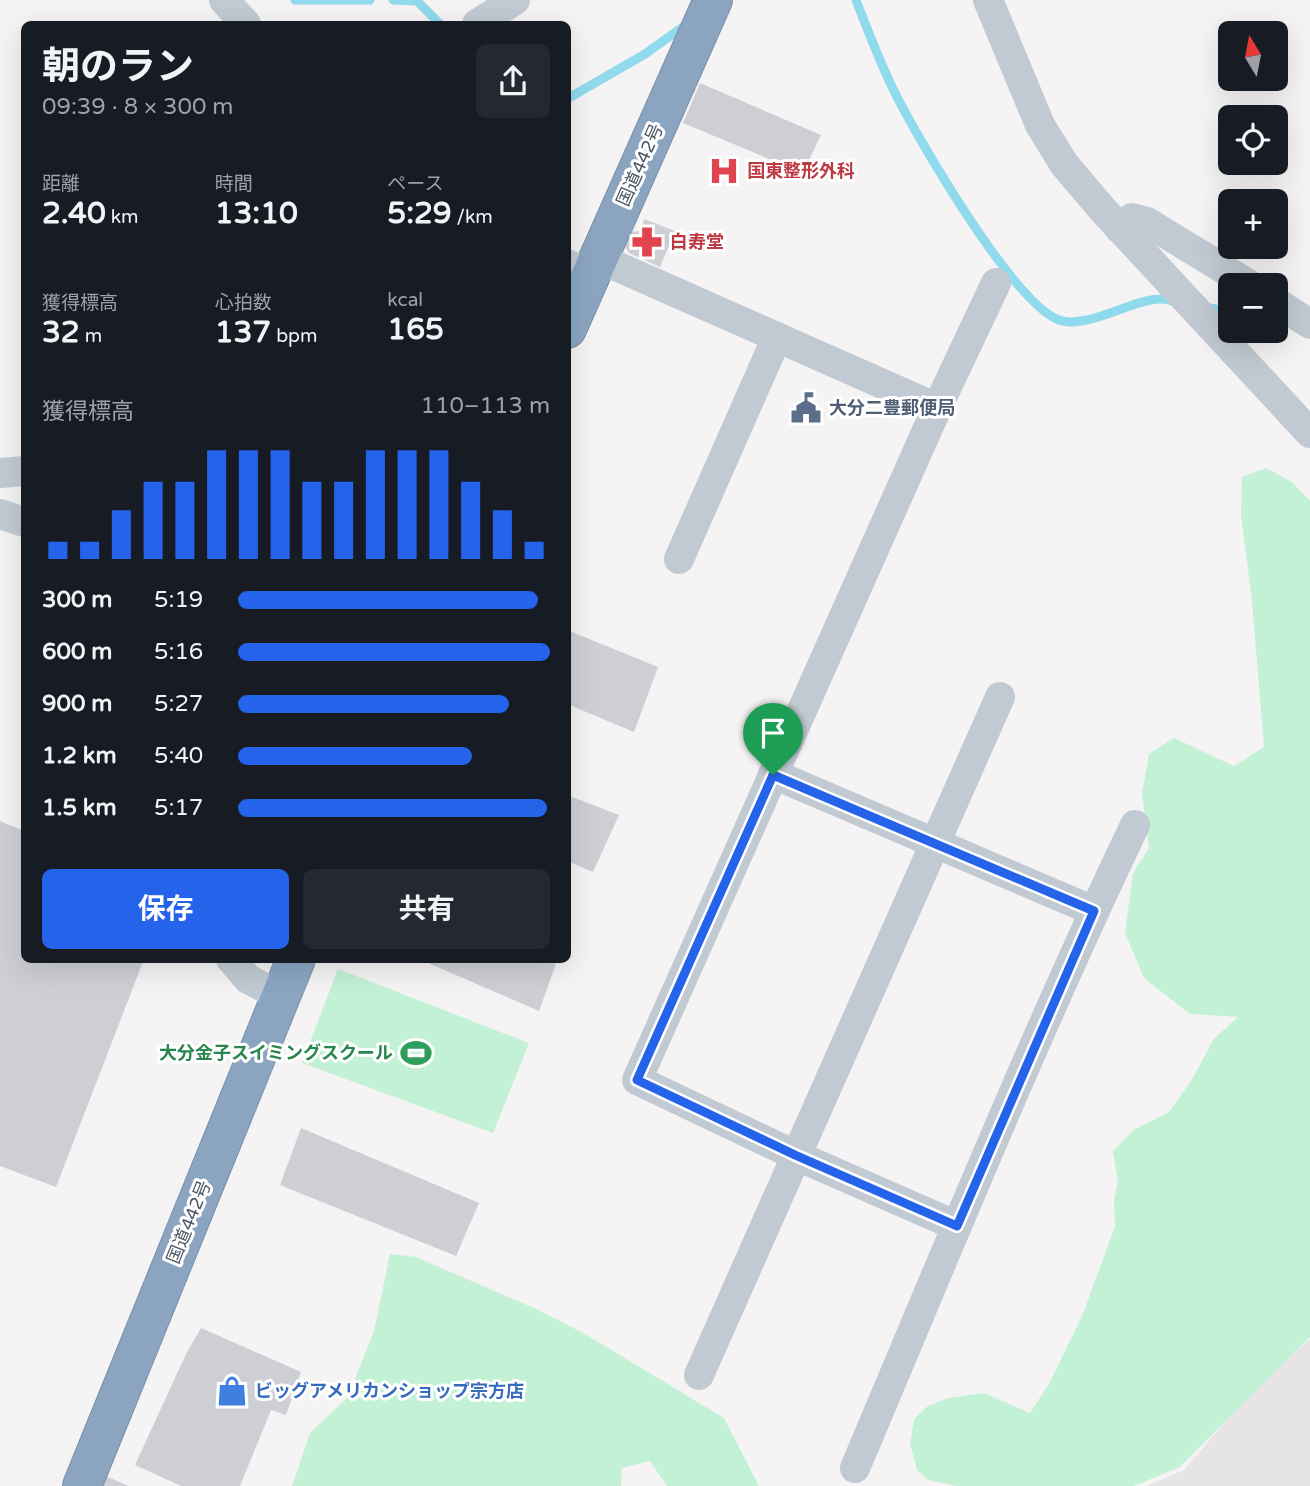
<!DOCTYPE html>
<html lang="ja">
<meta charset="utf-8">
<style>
:root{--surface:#171b24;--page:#242831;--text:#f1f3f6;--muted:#9ea1a6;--accent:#2563eb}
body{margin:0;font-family:"Varela Round","Noto Sans JP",sans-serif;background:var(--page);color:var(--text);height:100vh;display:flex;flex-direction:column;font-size:26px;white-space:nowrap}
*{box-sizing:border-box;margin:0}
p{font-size:23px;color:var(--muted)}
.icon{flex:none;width:38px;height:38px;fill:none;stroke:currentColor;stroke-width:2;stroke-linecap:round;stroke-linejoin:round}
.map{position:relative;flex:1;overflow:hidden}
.details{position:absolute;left:21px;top:21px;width:550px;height:942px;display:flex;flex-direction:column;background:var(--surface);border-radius:10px;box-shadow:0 7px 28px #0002}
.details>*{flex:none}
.needle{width:46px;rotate:350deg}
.controls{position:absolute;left:1218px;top:21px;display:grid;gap:14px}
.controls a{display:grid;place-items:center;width:70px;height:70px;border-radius:10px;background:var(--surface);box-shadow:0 7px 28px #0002;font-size:35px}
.pin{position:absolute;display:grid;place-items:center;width:60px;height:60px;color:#fff;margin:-72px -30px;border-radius:50% 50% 50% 0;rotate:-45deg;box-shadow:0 0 7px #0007}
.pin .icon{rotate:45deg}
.round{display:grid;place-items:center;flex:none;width:74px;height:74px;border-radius:10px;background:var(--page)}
.summary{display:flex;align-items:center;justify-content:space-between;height:119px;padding:0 21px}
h1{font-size:38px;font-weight:700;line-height:52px}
.figures{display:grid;grid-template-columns:repeat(3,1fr);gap:10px;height:119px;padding:7px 21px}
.figures div{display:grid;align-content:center}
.figures b{font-size:30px;font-weight:700}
.figures small{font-size:19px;font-weight:400}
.figures p{font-size:19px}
.chart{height:196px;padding:14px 21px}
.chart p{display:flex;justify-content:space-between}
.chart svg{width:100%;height:126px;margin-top:7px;stroke:var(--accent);stroke-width:6}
.cta{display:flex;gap:14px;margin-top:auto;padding:14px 21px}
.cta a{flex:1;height:80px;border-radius:10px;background:var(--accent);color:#fff;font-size:28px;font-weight:700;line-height:80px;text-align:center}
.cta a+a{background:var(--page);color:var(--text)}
ul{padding:0 21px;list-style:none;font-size:23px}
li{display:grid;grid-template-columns:112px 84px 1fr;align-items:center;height:52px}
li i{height:18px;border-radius:9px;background:var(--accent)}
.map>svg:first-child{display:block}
.education{fill:#e6e4e5}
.green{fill:#c3f1d5}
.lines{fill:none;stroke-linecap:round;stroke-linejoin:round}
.stream{stroke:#90daee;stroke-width:9}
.building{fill:#cdcfd5}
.highway-casing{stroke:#7690ad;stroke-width:40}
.minor{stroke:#c1cad2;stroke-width:30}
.highway{stroke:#8ba5c1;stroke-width:38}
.route-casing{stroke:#fff;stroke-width:14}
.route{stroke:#2563eb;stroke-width:9}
.labels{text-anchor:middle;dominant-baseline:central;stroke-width:6;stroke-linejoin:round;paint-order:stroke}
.street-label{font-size:18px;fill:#4a5661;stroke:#fff}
.health-label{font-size:18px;font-weight:bold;fill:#be3a42;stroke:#fff;text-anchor:start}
.service-label{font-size:18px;font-weight:bold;fill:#4e5e75;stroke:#fff;text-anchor:start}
.leisure-label{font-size:18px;font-weight:bold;fill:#27864d;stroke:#fff;text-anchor:end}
.shop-label{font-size:18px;font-weight:bold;fill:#366cbe;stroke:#fff;text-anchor:start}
</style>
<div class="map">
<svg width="1310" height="1486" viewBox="0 0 1310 1486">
<rect width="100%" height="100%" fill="#f5f3f3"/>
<polygon class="education" points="1310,1339 1310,1486 1147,1486 1184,1470 1247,1397"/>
<g class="green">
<polygon points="1266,468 1292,482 1310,501 1310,1337 1180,1467 1134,1486 957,1486 928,1480 917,1470 910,1444 914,1419 928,1406 949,1398 984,1393 1030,1413 1049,1384 1083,1314 1115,1226 1114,1201 1118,1182 1113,1151 1135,1129 1169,1112 1193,1078 1213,1040 1238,1017 1190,1014 1144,978 1125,933 1133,873 1149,848 1142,794 1149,754 1174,738 1234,766 1264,747 1252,601 1241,515 1242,477"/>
<polygon points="338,969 529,1043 493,1133 302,1063"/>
<polygon points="390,1254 416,1257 536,1309 585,1334 724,1418 759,1486 667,1486 650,1461 622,1468 621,1486 292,1486 310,1433 348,1397 374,1331"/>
</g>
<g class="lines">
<g class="stream">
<polyline points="295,0 370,0"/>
<polyline points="393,0 417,1 440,24"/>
<path d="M856,0C868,31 880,63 895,93C918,139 1014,304 1059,320C1087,330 1134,298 1162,299C1167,299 1172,301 1177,302"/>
<polyline points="567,99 645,54 687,24"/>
<polyline points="1205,307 1230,312"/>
</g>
</g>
<g class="building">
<polygon points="700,83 821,135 803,173 683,123"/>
<polygon points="644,219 675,231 660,267 629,253 625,246 624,238 628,232 641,231"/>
<polygon points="567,630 658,667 634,732 567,704"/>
<polygon points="567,795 619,815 593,872 567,861"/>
<polygon points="0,821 24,831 24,959 144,959 56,1187 0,1166"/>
<polygon points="419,959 545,959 556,964 539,1011"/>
<polygon points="301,1128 479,1203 456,1256 280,1185"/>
<polygon points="201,1328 301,1372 286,1415 271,1410 240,1486 181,1486 135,1465 186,1354"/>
<polygon points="103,1475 129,1486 99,1486"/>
</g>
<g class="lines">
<g class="highway-casing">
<g id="highway">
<polyline points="567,329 713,0"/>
<polyline points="82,1486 296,959"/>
</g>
</g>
<g class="minor">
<polyline points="224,0 246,24"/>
<polyline points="988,0 1040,125 1064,164 1103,210 1310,433"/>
<polyline points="477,24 515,0"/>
<polyline points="1119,228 1132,218 1147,222 1250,285"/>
<polyline points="598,258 937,408"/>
<polyline points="567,264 591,274"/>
<polyline points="1276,302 1310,324"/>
<polyline points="0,473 24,471"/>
<polyline points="0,514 24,522"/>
<polyline points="679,559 777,337"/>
<polyline points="773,774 1094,911"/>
<polyline points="231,959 248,979 281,996"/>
<polyline points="957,1226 795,1155 637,1080 937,408 996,283"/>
<polyline points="699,1375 1000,697"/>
<path d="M855,1468C946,1253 1034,1036 1135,825"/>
</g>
<use href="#highway" class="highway"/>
</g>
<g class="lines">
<g class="route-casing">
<polygon id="route" points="773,775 1094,911 957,1226 795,1155 637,1080"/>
</g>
<use href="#route" class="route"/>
</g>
<defs>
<g id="hospital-bare" transform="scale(2.415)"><path d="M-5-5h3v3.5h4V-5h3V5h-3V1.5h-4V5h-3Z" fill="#e0444e" stroke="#fff" stroke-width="2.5" paint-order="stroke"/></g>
<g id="pharmacy-bare" transform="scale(2.415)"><path d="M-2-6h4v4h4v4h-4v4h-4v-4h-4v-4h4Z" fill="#e0444e" stroke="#fff" stroke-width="2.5" paint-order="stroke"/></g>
<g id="civic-bare" transform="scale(2.415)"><path d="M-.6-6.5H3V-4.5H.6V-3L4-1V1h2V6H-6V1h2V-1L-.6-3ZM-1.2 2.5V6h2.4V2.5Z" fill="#5c6f8a" stroke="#fff" stroke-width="2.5" paint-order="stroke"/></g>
<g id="stadium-bare" transform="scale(2.415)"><path d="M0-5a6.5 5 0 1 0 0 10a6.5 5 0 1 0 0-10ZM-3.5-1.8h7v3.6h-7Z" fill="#2e9e5b" stroke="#fff" stroke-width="2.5" paint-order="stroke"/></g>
<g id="shop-bare" transform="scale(2.415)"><path d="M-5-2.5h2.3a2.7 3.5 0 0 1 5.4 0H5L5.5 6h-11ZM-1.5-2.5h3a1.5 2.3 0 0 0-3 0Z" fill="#3f7fe0" stroke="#fff" stroke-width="2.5" paint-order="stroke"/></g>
</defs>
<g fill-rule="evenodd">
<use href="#hospital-bare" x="724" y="171"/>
<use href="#pharmacy-bare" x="647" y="242"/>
<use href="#civic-bare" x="806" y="408"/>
<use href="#stadium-bare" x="416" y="1053"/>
<use href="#shop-bare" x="232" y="1391"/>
</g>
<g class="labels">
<g class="street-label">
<text transform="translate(640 165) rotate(-66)">国道442号</text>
<text transform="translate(189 1222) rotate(-68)">国道442号</text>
</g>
<g class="health-label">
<text x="747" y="171">国東整形外科</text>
<text x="670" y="242">白寿堂</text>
</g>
<g class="service-label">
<text x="829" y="408">大分二豊郵便局</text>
</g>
<g class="leisure-label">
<text x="393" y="1053">大分金子スイミングスクール</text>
</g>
<g class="shop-label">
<text x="255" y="1391">ビッグアメリカンショップ宗方店</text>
</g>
</g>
</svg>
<div class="controls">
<a><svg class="needle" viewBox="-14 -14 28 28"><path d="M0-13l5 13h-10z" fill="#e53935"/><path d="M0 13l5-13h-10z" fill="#9ea1a6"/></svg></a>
<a><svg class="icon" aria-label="locate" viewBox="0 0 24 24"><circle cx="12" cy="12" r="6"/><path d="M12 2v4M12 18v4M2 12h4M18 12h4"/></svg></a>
<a>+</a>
<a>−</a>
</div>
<div class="pin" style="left:773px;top:775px;background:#1e9e55"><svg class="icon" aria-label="arrive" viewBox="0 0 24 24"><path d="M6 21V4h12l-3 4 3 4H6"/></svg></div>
<section class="details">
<div class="summary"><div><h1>朝のラン</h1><p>09:39 · 8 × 300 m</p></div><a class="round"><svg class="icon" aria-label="share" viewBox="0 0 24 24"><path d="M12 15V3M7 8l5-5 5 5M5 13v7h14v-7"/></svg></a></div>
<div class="figures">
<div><p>距離</p><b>2.40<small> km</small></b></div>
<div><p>時間</p><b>13:10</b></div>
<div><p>ペース</p><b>5:29<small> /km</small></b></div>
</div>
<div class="figures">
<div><p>獲得標高</p><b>32<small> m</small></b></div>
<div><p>心拍数</p><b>137<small> bpm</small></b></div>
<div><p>kcal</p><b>165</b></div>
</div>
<div class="chart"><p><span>獲得標高</span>110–113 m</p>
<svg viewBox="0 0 160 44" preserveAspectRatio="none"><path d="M5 44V38M15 44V38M25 44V27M35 44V17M45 44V17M55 44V6M65 44V6M75 44V6M85 44V17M95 44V17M105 44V6M115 44V6M125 44V6M135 44V17M145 44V27M155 44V38"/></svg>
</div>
<ul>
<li><b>300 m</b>5:19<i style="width:96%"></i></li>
<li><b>600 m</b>5:16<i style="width:100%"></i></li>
<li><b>900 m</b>5:27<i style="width:87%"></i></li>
<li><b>1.2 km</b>5:40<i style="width:75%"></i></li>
<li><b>1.5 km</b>5:17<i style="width:99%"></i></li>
</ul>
<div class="cta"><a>保存</a><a>共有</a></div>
</section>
</div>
